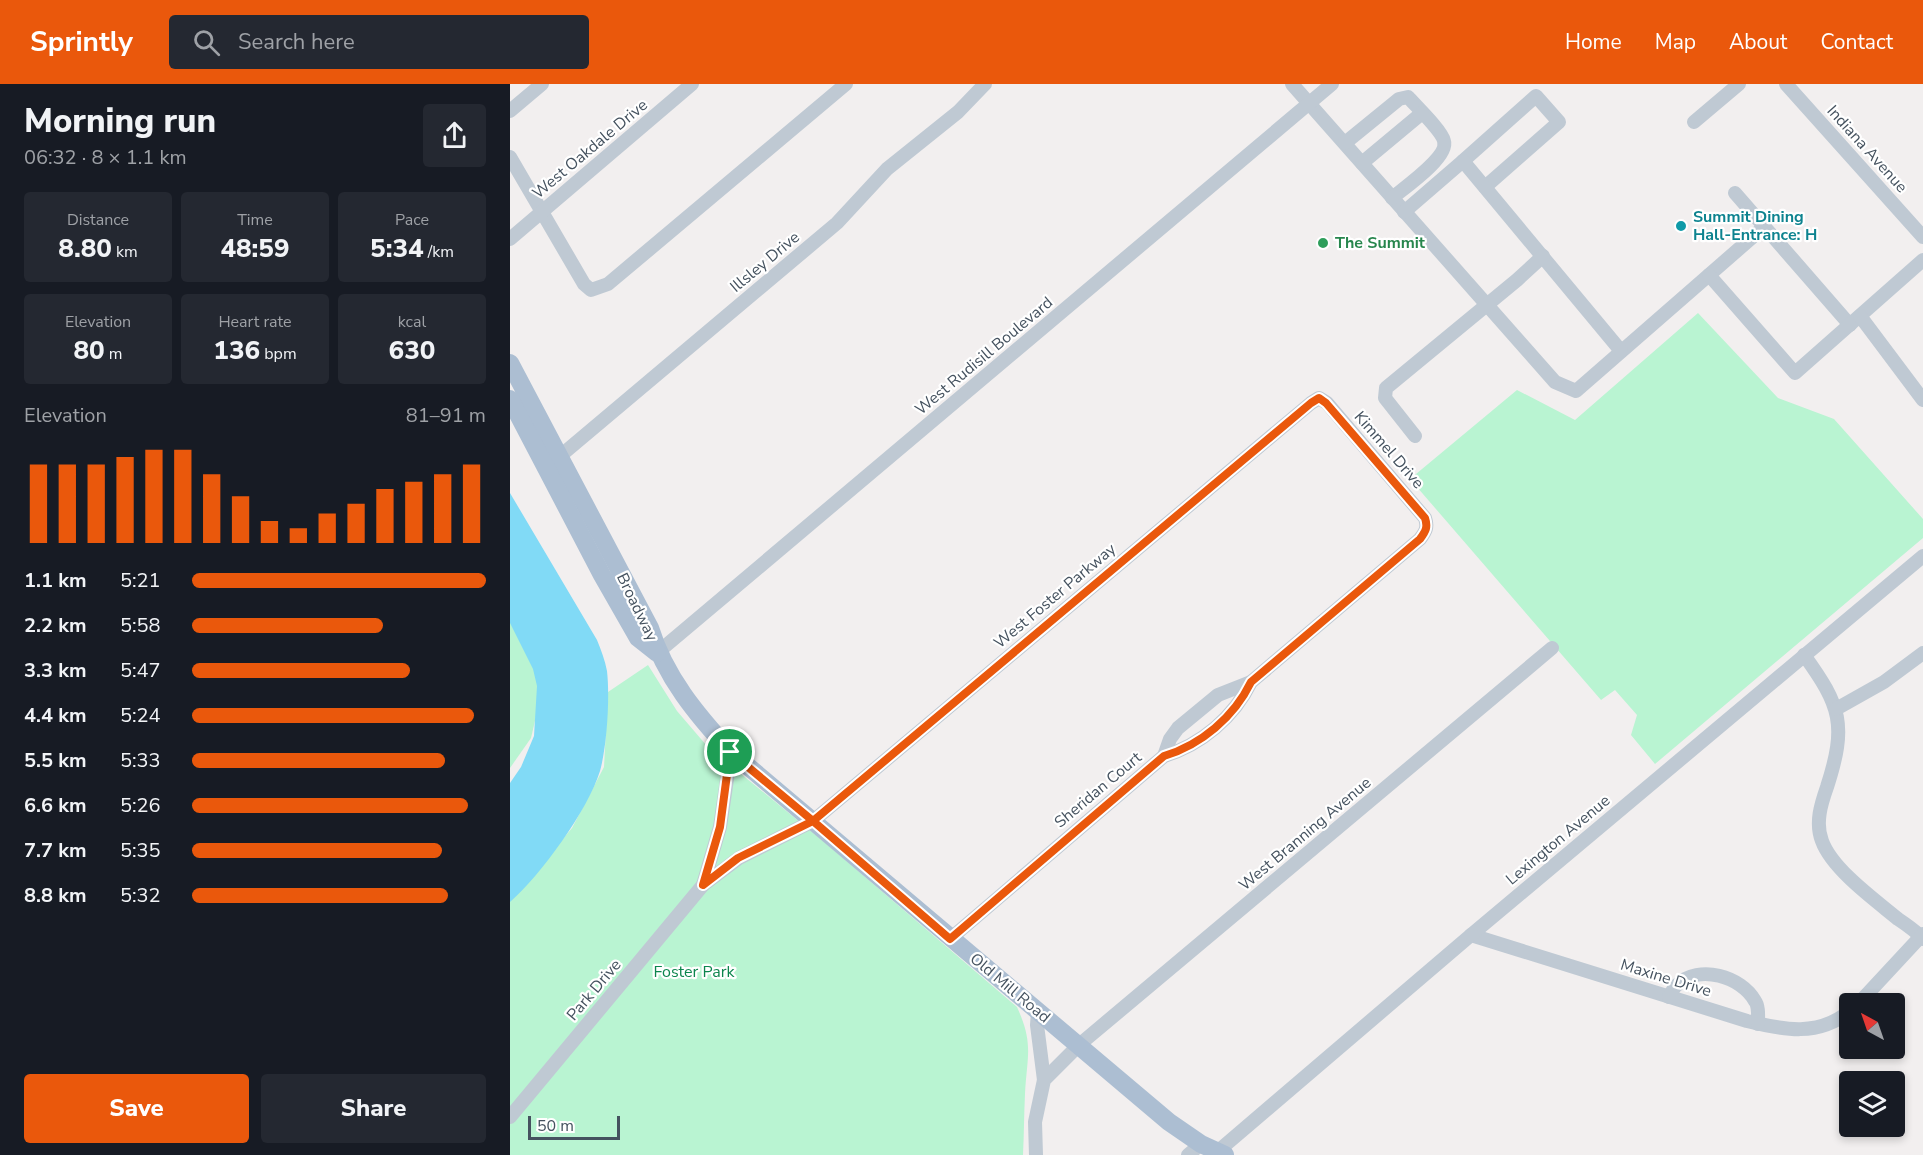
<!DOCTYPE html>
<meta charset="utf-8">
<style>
:root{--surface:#171b24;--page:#242831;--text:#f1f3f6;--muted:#9ea1a6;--accent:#ea580c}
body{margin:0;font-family:"Nunito Sans",sans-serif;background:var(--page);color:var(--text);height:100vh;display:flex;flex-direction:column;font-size:22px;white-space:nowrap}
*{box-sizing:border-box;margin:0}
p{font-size:20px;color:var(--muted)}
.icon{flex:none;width:33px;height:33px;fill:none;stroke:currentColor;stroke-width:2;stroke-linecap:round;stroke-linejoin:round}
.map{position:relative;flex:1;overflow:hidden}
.panel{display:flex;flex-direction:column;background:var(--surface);width:510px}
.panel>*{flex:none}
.needle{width:39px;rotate:320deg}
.tools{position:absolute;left:1329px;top:909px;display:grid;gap:12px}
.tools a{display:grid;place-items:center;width:66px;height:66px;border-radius:6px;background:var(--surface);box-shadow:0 3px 9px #0003;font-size:30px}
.scale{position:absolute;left:18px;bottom:15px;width:92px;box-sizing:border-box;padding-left:6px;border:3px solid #45525f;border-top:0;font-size:16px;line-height:21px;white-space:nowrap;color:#45525f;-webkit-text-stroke:4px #fff;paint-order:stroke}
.pin{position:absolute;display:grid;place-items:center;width:51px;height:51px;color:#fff;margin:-26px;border:3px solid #fff;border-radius:50%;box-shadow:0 2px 6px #0007}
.round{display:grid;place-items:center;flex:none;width:63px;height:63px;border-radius:6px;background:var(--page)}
.headline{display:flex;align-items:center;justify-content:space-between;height:102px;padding:0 24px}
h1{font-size:33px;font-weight:800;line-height:45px}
.metrics{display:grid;grid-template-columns:repeat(3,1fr);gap:9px;height:102px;padding:6px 24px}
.metrics div{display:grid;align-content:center;border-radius:6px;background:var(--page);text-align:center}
.metrics b{font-size:26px;font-weight:800}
.metrics small{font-size:16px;font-weight:400}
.metrics p{font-size:16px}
.chart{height:168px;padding:12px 24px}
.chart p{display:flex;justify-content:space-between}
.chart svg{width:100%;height:108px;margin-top:6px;stroke:var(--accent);stroke-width:6}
.action{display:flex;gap:12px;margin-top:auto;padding:12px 24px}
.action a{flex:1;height:69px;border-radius:6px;background:var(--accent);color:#fff;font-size:24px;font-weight:800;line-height:69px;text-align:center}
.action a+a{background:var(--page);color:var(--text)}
ul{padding:0 24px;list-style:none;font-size:20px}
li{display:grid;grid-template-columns:96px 72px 1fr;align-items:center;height:45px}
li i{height:15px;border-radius:8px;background:var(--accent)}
header{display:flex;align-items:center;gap:36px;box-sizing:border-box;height:84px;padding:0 30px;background:var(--accent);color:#fff}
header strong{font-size:28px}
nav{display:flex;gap:33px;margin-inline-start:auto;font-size:21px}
.search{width:420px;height:54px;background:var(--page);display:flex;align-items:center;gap:15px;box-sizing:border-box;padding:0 21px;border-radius:6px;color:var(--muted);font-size:22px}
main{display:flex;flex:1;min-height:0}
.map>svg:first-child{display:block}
.green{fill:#b9f4d2}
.water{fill:#81daf6}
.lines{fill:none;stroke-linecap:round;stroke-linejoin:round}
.minor{stroke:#bfc9d3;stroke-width:14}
.major{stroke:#acbed2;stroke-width:18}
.route-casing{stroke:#fff;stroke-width:12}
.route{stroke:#ea580c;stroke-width:8}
.culture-dot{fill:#0f9aa8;stroke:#fff;stroke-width:2}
.leisure-dot{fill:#2e9e5b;stroke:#fff;stroke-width:2}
.labels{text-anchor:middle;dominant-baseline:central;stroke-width:4.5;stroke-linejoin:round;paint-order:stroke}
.street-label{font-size:16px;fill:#45525f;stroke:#fff}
.culture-label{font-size:16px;font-weight:bold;fill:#0d838f;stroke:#fff;text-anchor:start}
.leisure-label{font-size:16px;font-weight:bold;fill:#27864d;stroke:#fff;text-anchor:start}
.park-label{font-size:16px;fill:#0c854d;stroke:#fff}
</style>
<header>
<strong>Sprintly</strong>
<div class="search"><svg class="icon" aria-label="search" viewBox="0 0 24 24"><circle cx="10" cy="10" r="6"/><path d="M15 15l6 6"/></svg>Search here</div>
<nav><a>Home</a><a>Map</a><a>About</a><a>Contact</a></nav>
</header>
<main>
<section class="panel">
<div class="headline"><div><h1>Morning run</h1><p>06:32 · 8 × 1.1 km</p></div><a class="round"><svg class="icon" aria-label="share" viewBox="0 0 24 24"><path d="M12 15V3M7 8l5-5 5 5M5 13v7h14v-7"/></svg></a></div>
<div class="metrics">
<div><p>Distance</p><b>8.80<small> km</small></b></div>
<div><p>Time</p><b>48:59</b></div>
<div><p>Pace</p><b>5:34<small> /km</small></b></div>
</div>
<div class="metrics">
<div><p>Elevation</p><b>80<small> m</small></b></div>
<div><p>Heart rate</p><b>136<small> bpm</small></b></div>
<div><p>kcal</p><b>630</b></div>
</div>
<div class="chart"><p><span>Elevation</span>81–91 m</p>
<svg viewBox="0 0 160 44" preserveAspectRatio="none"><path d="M5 44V12M15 44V12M25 44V12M35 44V9M45 44V6M55 44V6M65 44V16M75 44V25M85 44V35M95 44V38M105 44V32M115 44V28M125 44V22M135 44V19M145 44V16M155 44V12"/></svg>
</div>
<ul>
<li><b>1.1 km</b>5:21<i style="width:100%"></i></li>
<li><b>2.2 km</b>5:58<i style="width:65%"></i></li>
<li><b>3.3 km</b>5:47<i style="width:74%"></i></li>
<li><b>4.4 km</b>5:24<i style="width:96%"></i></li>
<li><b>5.5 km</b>5:33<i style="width:86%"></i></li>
<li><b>6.6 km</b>5:26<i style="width:94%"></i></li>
<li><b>7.7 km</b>5:35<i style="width:85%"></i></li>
<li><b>8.8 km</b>5:32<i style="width:87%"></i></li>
</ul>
<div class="action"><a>Save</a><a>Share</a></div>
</section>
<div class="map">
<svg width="1413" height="1071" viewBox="0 0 1413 1071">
<rect width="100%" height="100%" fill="#f2efef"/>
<g class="green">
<polygon points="1188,229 1268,314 1324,335 1413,435 1413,454 1145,680 1121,651 1127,631 1105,606 1091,616 900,395 1007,306 1065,336"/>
<polygon points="0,535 34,598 21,654 0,684"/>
<path d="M138,581L167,627L197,662L313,757L507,923C524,960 517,972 515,1010C514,1030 514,1051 513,1071H0V812L10,806L62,744L94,683L98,608Z"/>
</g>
<path class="water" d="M0,409L87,556C91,566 95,576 97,587C100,613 97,662 90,687C78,726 31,791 0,818V699L11,683L24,652L27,602L23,585L0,539Z"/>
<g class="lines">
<g class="minor">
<polyline points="782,0 1045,298 1066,307 1254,143"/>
<polyline points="1276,0 1413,153"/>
<polyline points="0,27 32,0"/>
<polyline points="1184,38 1229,0"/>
<path d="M835,59L889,15L898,13C906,22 932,47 934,57C939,73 894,104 882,114"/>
<polyline points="0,73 74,200 81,206 98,200 336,0"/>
<polyline points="953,77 1026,12 1049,38 975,103"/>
<polyline points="852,79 912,29"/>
<polyline points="1225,109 1340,241"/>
<polyline points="894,128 953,77 1111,267"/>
<polyline points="0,155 182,0"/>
<polyline points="1199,191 1285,289 1413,176"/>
<polyline points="1350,232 1413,316"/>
<polyline points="905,352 875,314 876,304 1007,196 1033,172"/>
<polyline points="49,373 327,139 377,85 448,28 475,0"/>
<polyline points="147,569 822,0"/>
<path d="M1294,571C1331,622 1337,641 1317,703C1311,720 1305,739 1312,757C1322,785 1365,816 1388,835C1397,841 1406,847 1413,855"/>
<polyline points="1326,625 1374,598 1413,569"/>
<path d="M221,668L210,743L193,801L229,774L303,737L801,319L809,314L817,319L915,434C918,443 916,447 910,455L741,598C724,633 691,661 654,672L440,855"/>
<polyline points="654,672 660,655 668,644 708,611 741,598"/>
<path d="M961,851L1237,937C1274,946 1308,953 1340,927"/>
<path d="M1159,913C1161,909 1164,903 1167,901C1189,880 1231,892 1245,917C1249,922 1248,933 1248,940"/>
<polyline points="1348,920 1413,850"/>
<polyline points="528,928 527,941 534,996"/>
<polyline points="0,1033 193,801"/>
<polyline points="707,1068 961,851 1413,472"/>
<polyline points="526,1071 525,1038 534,996 569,961 1042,564"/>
<polyline points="678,1071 691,1060"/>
</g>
<g class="major">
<path d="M0,279L140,544C155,593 187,631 221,668L659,1038L691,1060L715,1071"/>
<polyline points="0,315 92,491 128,554 147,569"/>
</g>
</g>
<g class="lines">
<g class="route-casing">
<path id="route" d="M220,668L210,743L193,801L228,774L303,737L440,855L654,672C691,661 724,633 741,598L910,455C916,447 918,443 915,434L816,319L809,314L801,319L303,737L220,668"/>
</g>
<use href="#route" class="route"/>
</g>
<circle class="culture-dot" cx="1171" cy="142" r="6"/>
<circle class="leisure-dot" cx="813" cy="159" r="6"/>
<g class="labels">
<g class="street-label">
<text transform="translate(80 65) rotate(-40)">West Oakdale Drive</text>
<text transform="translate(1357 65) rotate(48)">Indiana Avenue</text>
<text transform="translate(255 178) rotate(-40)">Illsley Drive</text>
<text transform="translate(474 272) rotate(-40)">West Rudisill Boulevard</text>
<text transform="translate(879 366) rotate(49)">Kimmel Drive</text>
<text transform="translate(545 512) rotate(-40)">West Foster Parkway</text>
<text transform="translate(127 523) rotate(64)">Broadway</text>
<text transform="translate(588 706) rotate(-40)">Sheridan Court</text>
<text transform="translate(795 750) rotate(-40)">West Branning Avenue</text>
<text transform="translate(1048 756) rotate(-40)">Lexington Avenue</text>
<text transform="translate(1156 894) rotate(17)">Maxine Drive</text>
<text transform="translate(500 904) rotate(40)">Old Mill Road</text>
<text transform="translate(84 906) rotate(-50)">Park Drive</text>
</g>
<g class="culture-label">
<text x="1183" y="133">Summit Dining<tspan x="1183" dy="18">Hall-Entrance: H</tspan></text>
</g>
<g class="leisure-label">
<text x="825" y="159">The Summit</text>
</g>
<g class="park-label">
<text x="184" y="888">Foster Park</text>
</g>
</g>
</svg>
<div class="tools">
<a><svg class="needle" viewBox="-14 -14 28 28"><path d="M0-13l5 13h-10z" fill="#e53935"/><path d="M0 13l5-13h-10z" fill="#9ea1a6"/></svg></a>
<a><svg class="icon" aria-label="layers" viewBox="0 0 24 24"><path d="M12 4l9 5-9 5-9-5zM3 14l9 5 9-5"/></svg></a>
</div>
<div class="scale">50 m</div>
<div class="pin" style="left:220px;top:668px;background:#1e9e55"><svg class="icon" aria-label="arrive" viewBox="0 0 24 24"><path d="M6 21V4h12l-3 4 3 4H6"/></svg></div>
</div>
</main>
